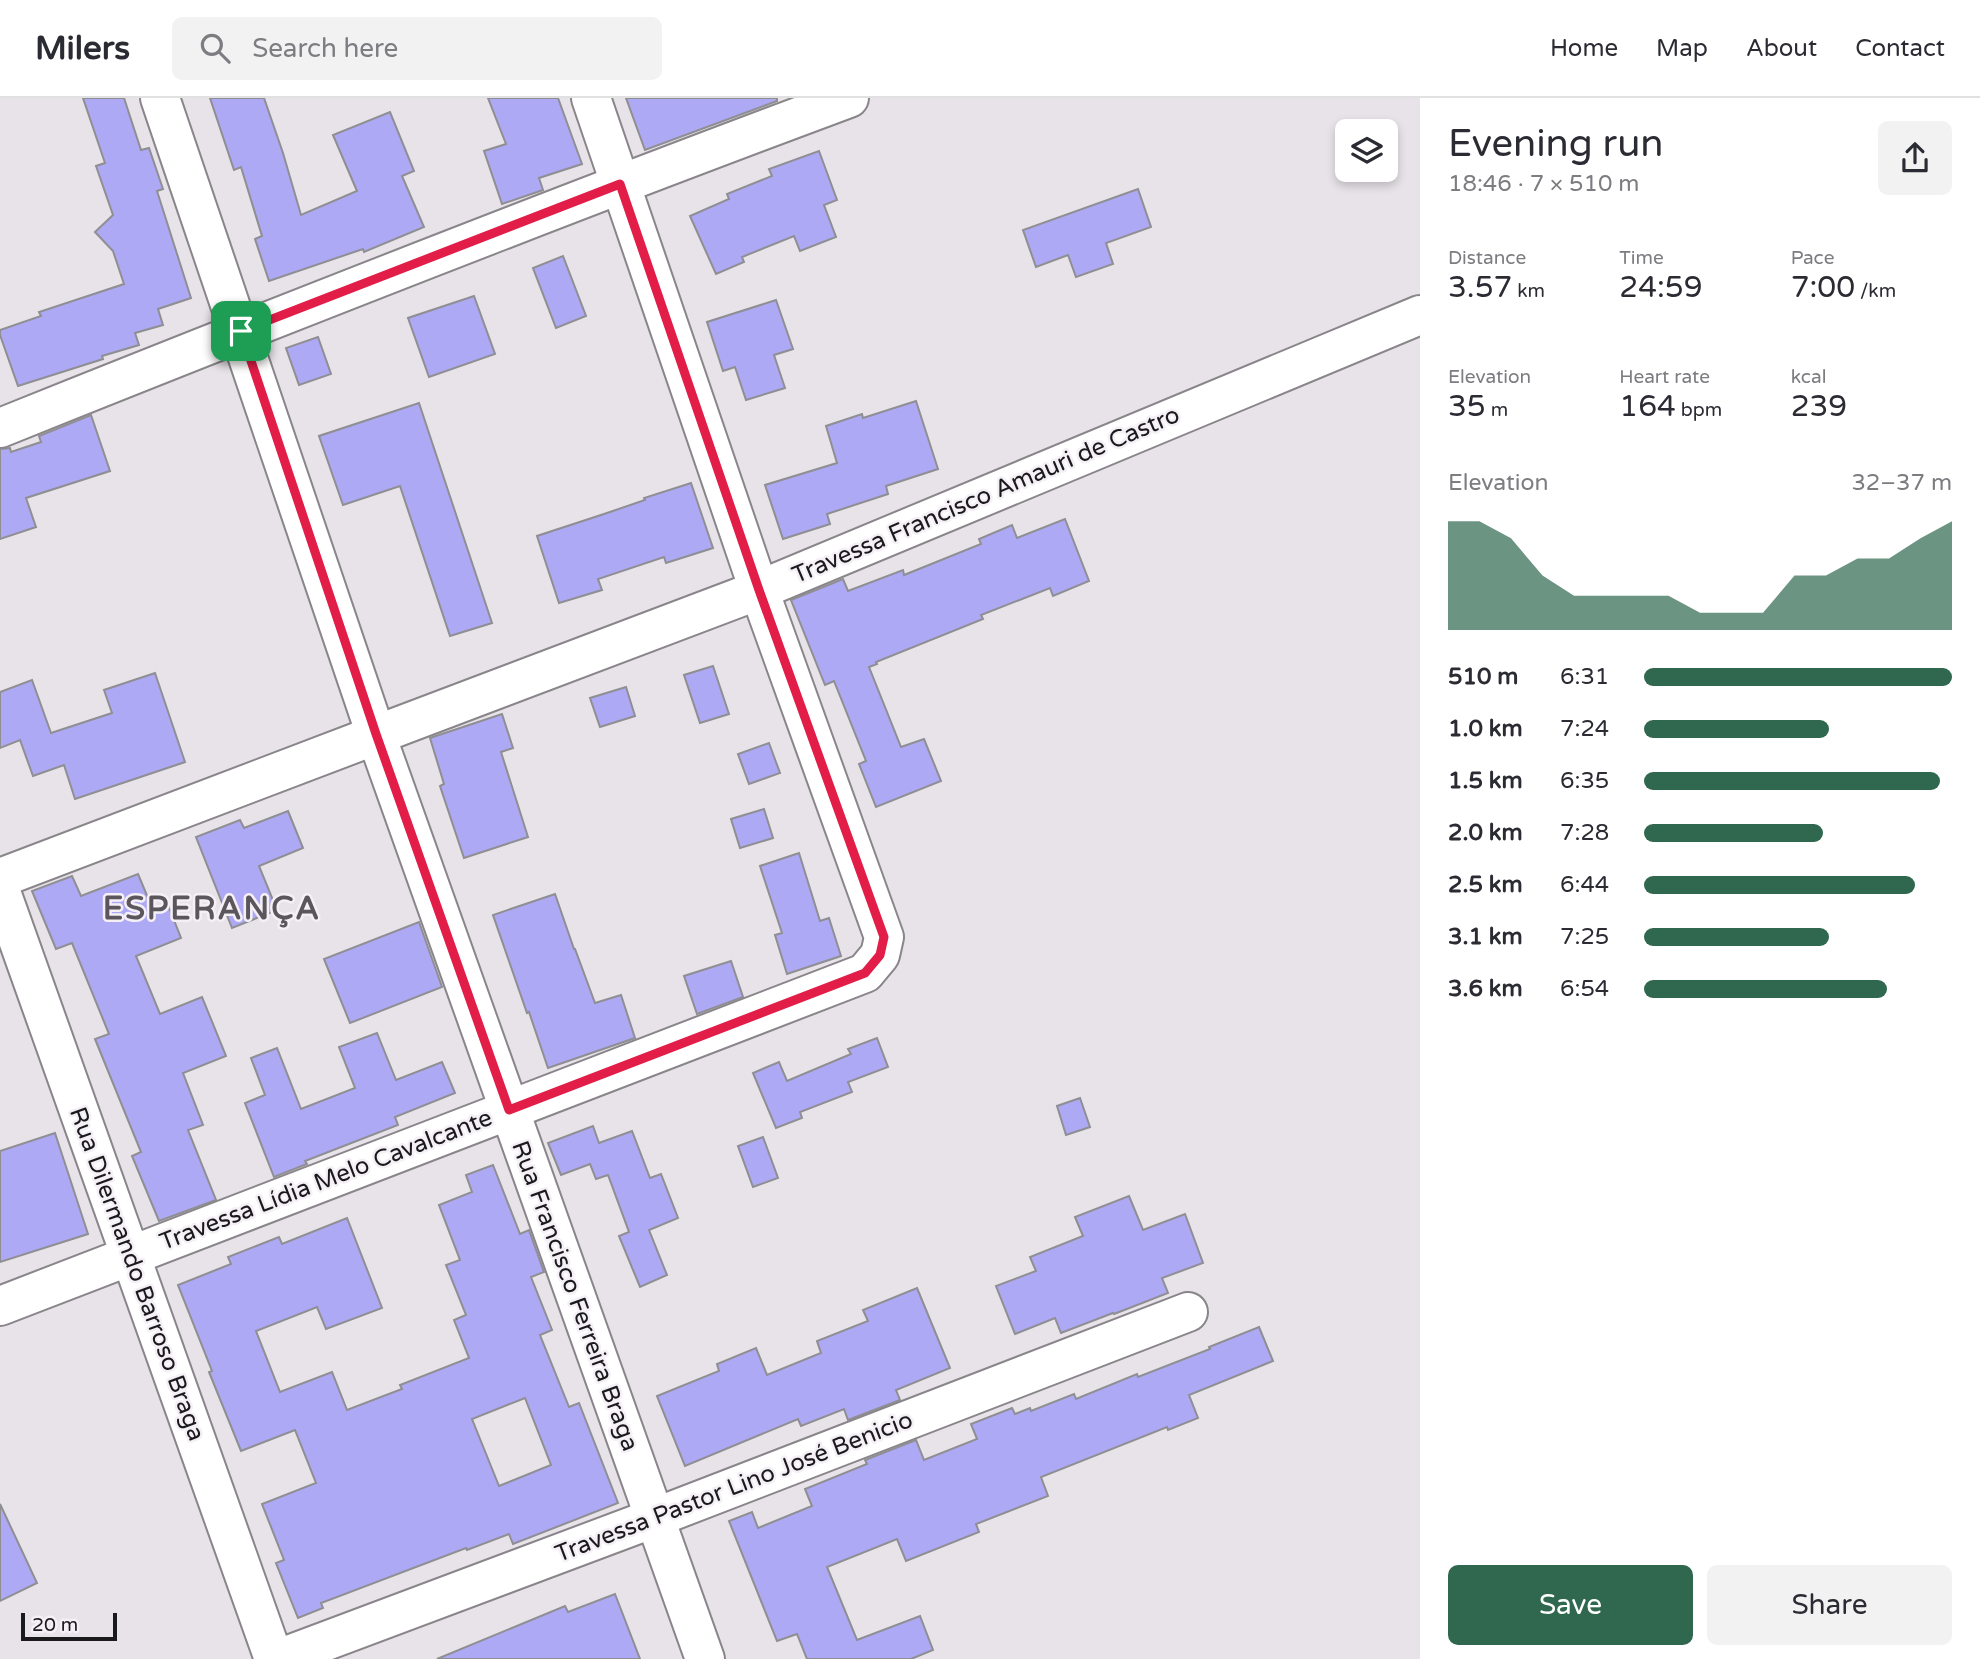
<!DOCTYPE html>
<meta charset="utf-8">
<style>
:root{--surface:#fff;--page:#f2f2f3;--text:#2b2b33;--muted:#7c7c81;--line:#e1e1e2;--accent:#2f674f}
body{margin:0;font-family:"Varela Round",sans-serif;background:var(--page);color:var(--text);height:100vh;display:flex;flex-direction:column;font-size:26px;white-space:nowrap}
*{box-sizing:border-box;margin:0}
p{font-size:23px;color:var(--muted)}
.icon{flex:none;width:38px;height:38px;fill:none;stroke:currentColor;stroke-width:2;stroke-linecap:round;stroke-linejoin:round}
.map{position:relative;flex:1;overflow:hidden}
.sheet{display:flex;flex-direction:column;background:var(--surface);width:560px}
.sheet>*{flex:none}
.tools{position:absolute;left:1335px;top:21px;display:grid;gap:14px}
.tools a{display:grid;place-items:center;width:63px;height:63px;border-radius:10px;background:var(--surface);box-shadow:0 4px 10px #0003;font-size:35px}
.scale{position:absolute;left:21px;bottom:18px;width:96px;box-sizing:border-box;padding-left:7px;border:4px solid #1a191b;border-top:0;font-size:19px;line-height:24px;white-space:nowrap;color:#1a191b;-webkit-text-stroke:5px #f4f0f6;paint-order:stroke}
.pin{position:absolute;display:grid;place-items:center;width:60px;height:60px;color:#fff;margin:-30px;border-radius:14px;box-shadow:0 4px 10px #0006}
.round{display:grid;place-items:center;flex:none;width:74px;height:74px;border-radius:10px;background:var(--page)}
.summary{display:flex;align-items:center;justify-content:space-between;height:119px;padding:0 28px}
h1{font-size:38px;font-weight:600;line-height:52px}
.figures{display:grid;grid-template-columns:repeat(3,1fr);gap:10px;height:119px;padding:7px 28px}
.figures div{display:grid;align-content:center}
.figures b{font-size:30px;font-weight:600}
.figures small{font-size:19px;font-weight:400}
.figures p{font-size:19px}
.chart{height:196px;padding:14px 28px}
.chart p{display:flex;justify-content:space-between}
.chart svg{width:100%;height:126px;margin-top:7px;fill:var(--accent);opacity:.7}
.cta{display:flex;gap:14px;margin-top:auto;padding:14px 28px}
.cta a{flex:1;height:80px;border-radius:10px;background:var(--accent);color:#fff;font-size:28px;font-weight:600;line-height:80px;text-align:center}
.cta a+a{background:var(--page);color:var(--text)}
ul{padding:0 28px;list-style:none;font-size:23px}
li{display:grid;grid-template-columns:112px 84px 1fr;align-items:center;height:52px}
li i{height:18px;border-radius:9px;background:var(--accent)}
header{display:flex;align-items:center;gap:42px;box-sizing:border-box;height:98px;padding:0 35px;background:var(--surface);border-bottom:2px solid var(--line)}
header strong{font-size:33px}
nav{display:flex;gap:38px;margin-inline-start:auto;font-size:24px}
.search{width:490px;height:63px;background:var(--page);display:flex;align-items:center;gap:18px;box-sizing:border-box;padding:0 24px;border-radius:10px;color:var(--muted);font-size:26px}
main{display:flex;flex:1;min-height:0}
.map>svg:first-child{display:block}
.building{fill:#aea9f4;stroke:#8e8e93;stroke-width:2;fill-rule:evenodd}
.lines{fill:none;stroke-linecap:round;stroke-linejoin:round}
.minor-casing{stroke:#89858a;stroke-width:42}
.tertiary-casing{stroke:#89858a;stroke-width:42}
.minor{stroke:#fff;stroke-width:38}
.tertiary{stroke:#fff;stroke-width:38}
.route-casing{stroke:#fff;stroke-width:14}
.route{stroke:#e11d48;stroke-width:9}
.labels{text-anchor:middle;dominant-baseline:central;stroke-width:5;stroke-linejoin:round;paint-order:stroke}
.street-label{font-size:24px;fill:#1a191b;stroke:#f4f0f6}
.district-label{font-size:32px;font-weight:bold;letter-spacing:2px;fill:#5a565b;stroke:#f4f0f6}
</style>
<header>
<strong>Milers</strong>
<div class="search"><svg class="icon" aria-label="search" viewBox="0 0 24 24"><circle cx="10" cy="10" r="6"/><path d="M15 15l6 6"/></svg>Search here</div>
<nav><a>Home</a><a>Map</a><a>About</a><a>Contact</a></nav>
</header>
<main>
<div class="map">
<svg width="1420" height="1561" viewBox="0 0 1420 1561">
<rect width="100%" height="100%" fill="#e7e3e8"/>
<g class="building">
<polygon points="83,0 124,0 141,52 149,50 163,91 157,93 191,200 158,211 163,227 135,235 139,247 102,258 103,261 18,288 0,237 0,232 41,218 39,214 124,186 113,153 95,134 113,117 96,68 105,65"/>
<polygon points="210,0 264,0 283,55 301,117 357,93 333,37 390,14 414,73 402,78 424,129 364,154 363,151 269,183 255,141 262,138 241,69 234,72"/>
<polygon points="488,0 558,0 582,66 539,80 543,92 502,106 484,53 506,46"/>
<polygon points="626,0 777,0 777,3 645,52"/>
<polygon points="819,53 837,102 824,107 836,139 800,153 794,138 742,159 744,164 716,176 690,118 729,101 727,96 772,78 769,71"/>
<polygon points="1138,91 1151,129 1106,145 1113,166 1076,179 1068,157 1036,169 1023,132"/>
<polygon points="563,158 586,218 556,230 533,170"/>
<polygon points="474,198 495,256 429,279 408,220"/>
<polygon points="776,202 793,251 774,257 785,290 746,302 735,269 723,273 707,224"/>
<polygon points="318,239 331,276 299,287 286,250"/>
<polygon points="916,303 938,371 886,388 888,396 827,416 830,426 783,441 765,387 837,365 826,328 862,316 863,320"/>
<polygon points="419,305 492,525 450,538 400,388 343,407 319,338"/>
<polygon points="91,317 110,373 26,400 36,429 0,441 0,351 10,350 11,354 41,344 39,338"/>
<polygon points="691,385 713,450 666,465 664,459 598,481 602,492 559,505 537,438 604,416 645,402 644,400"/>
<polygon points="1065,421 1089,483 1053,498 1050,490 981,517 983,521 876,564 877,566 869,569 901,649 924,641 941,683 876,709 859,666 866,663 834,583 825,587 791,502 843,481 848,493 903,472 904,477 981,446 979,441 1012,427 1017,440"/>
<polygon points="713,568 729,616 700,625 684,577"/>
<polygon points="155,575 185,664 75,701 64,667 33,678 20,642 0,650 0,594 32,582 51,635 112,615 104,592"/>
<polygon points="626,589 635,618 600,629 590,600"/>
<polygon points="502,616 513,650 501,654 528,739 464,760 440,688 444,686 430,640"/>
<polygon points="769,645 780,675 749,686 738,656"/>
<polygon points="764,711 773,740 740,750 731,721"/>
<polygon points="288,713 303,750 259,768 277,812 232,830 196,739 240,722 244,730"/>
<polygon points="799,755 820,823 829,820 841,858 787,876 775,837 782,835 760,768"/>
<polygon points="138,776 153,812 168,807 181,840 136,858 160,916 202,899 226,958 183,975 203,1027 188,1032 216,1102 159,1123 132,1058 141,1054 95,941 109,936 72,845 56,851 32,793 72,778 81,798"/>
<polygon points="555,796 574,851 575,851 595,905 621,897 635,940 548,970 529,914 527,915 493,817"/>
<polygon points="419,824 442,889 350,925 324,861"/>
<polygon points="731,863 743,899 697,916 684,878"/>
<polygon points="377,935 396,982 442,964 455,995 395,1019 398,1027 305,1063 307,1066 274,1079 245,1005 265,997 251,960 277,950 301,1011 355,990 339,949"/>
<polygon points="877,940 888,969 848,984 852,994 800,1014 802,1020 776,1030 753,975 779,964 787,983 851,956 848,951"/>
<polygon points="1080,1000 1090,1029 1066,1037 1057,1008"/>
<polygon points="593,1028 599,1045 632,1033 650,1080 661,1076 678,1120 649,1132 667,1177 640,1189 619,1138 629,1134 608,1077 596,1081 590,1066 561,1077 548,1045"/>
<polygon points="55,1035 88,1136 0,1164 0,1053"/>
<polygon points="763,1039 778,1080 753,1089 738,1048"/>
<path d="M493,1067L520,1136L529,1132L544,1174L531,1179L552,1232L540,1237L569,1309L579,1305L618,1405L513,1446L509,1436L467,1452L466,1450L321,1505L323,1510L298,1520L276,1465L284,1462L262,1406L316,1385L295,1332L241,1353L209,1274L212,1273L178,1187L231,1166L228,1159L279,1139L282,1146L347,1120L382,1210L326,1231L317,1209L256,1233L280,1294L332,1274L347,1312L402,1291L400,1287L469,1260L454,1222L466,1217L446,1167L460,1162L439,1107L472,1094L466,1077ZM525,1300L551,1367L499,1388L472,1321Z"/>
<polygon points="1129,1098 1143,1132 1185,1116 1203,1165 1162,1180 1168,1195 1114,1216 1113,1215 1061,1235 1055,1220 1015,1236 996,1188 1036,1173 1030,1159 1083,1138 1075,1119"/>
<polygon points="917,1190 950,1270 896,1292 900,1302 848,1322 844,1311 801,1328 798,1321 685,1368 657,1298 719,1273 717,1266 756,1250 767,1277 821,1255 817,1243 868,1223 863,1212"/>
<polygon points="1259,1229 1273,1263 1189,1297 1198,1320 1168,1332 1167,1329 1041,1379 1048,1398 976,1426 979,1434 906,1463 897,1441 827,1469 857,1542 920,1518 933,1552 911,1561 807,1561 797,1536 777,1543 729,1423 752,1414 758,1430 812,1408 805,1391 867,1366 865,1362 916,1342 924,1362 977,1341 971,1326 1012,1310 1015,1316 1030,1310 1031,1313 1074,1296 1076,1301 1137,1276 1138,1279 1210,1251 1209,1249"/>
<polygon points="0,1406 37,1485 0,1503"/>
<polygon points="615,1496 640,1561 437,1561 565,1508 568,1514"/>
</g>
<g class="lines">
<g class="minor-casing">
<g id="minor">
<path d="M0,330C282,217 564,106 849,0"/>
<polyline points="0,1208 865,875 880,857 884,839 759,492 591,0"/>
<polyline points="278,1561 654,1420 1188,1214"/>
<polyline points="705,1561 376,637 759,492 1420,217"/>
</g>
</g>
<g class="tertiary-casing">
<g id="tertiary">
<polyline points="0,780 376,637 160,0"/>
<polyline points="0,791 274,1561"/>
</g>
</g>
<use href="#minor" class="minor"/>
<use href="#tertiary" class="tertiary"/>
</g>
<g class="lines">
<g class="route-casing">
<polygon id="route" points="620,86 759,492 884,839 880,857 865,875 509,1012 376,636 241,233"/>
</g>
<use href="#route" class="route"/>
</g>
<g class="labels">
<g class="street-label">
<text transform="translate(986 397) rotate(-23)">Travessa Francisco Amauri de Castro</text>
<text transform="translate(326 1082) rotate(-21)">Travessa Lídia Melo Cavalcante</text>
<text transform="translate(137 1176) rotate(70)">Rua Dilermando Barroso Braga</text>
<text transform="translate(575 1198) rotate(70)">Rua Francisco Ferreira Braga</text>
<text transform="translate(734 1389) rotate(-21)">Travessa Pastor Lino José Benicio</text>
</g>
<g class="district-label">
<text x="212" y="811">ESPERANÇA</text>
</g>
</g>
</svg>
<div class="tools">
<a><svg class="icon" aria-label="layers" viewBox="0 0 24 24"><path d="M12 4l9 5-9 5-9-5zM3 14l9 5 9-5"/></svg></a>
</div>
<div class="scale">20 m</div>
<div class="pin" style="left:241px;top:233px;background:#1e9e55"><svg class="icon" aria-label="arrive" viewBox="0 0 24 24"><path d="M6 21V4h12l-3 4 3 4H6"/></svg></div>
</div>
<section class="sheet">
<div class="summary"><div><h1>Evening run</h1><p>18:46 · 7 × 510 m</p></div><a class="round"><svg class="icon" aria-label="share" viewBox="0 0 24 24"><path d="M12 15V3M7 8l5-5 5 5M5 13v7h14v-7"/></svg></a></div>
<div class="figures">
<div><p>Distance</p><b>3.57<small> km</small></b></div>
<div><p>Time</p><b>24:59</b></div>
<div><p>Pace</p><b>7:00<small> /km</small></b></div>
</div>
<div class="figures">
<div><p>Elevation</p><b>35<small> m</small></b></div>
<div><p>Heart rate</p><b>164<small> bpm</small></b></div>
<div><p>kcal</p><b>239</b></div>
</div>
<div class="chart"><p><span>Elevation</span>32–37 m</p>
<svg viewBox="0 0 160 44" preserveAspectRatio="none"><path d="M0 44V6L10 6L20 12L30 25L40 32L50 32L60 32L70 32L80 38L90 38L100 38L110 25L120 25L130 19L140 19L150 12L160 6V44z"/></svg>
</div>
<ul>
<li><b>510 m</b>6:31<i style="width:100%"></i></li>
<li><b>1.0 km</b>7:24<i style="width:60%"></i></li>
<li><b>1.5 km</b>6:35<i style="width:96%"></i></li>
<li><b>2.0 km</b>7:28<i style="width:58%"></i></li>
<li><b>2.5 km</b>6:44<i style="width:88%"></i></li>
<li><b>3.1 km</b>7:25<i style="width:60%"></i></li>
<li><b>3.6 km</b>6:54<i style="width:79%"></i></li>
</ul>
<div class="cta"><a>Save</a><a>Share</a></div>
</section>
</main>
